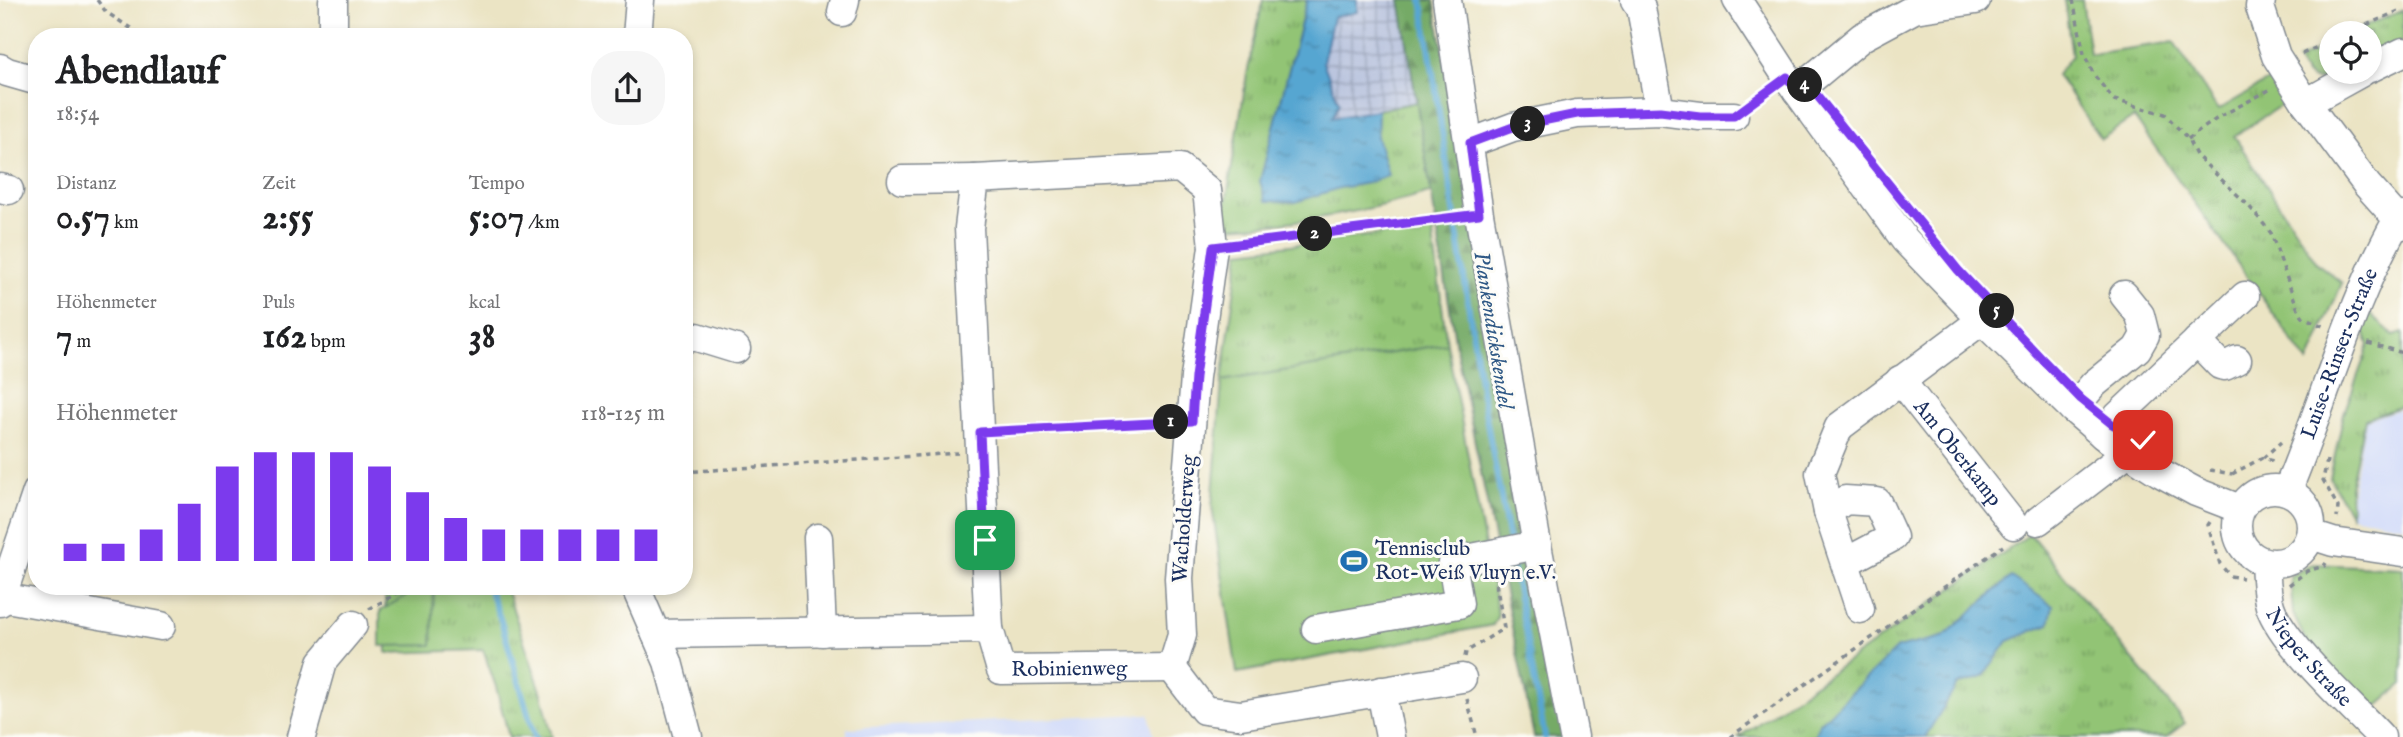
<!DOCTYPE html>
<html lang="de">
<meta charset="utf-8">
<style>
:root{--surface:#fff;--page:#f6f6f6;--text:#202124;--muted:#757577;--accent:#7c3aed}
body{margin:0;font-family:"IM FELL English",serif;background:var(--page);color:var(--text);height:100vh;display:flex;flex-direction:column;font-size:26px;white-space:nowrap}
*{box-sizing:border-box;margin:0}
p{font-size:23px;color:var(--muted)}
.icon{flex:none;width:38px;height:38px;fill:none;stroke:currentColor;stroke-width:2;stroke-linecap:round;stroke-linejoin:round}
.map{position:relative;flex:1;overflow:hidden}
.drawer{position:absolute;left:28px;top:28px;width:665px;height:567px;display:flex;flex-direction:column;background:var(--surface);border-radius:28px;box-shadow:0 4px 10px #0003}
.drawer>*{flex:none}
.tools{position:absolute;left:2319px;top:21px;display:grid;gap:14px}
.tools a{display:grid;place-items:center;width:63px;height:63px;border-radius:50%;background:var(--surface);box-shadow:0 4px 10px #0003;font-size:35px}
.pin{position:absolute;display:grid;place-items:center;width:60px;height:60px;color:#fff;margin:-30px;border-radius:14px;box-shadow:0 4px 10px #0006}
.km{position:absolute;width:35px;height:35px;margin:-18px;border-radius:50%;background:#222;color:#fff;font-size:19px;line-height:35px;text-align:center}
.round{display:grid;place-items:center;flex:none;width:74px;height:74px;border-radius:28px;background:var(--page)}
.headline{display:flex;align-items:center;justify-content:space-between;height:119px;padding:0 28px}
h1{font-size:38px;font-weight:700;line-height:52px}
.stats{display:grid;grid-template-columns:repeat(3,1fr);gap:10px;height:119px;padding:7px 28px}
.stats div{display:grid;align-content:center}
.stats b{font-size:35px;font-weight:700}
.stats small{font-size:19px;font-weight:400}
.stats p{font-size:19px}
.chart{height:196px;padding:14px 28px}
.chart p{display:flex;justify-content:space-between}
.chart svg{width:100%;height:126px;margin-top:7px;stroke:var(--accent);stroke-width:6}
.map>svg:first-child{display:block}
.built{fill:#d0daf9}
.industrial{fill:url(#industrial-grid)}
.grass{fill:url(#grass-tufts);stroke:#567a69;stroke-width:2}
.forest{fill:url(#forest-firs);stroke:#486c62;stroke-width:2}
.park{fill:#92c474;stroke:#567a69;stroke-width:2}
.water{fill:url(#water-ripples);stroke:#396a98;stroke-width:2}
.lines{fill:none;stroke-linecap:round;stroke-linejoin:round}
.stream{stroke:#57a6d1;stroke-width:6}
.minor-casing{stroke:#838a91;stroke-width:31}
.path{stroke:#838a91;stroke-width:3.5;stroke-dasharray:5 5;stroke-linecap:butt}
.minor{stroke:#fff;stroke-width:28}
.route-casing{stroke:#fff;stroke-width:14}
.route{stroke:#7c3aed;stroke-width:9}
.labels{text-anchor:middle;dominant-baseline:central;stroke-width:6;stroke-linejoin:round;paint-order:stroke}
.street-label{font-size:21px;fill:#1b2f5e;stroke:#fdfcf7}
.poi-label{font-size:21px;fill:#1b2f5e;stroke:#fdfcf7;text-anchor:start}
.water-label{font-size:23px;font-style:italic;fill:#305986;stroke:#fdfcf7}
</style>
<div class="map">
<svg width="2403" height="737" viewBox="0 0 2403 737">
<defs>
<pattern id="industrial-grid" width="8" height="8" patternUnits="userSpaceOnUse" patternTransform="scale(1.75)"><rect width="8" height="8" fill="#bac4de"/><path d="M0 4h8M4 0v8" fill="none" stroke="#96a0b7"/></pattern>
<pattern id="grass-tufts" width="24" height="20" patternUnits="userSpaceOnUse" patternTransform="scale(1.75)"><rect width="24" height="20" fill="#92c474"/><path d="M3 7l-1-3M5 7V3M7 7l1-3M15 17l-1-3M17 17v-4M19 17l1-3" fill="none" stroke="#76a062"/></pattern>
<pattern id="forest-firs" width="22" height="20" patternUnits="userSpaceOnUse" patternTransform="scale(1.75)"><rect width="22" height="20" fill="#75aa66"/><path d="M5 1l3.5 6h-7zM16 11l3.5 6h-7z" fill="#5f8b57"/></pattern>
<pattern id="water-ripples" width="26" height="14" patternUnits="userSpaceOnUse" patternTransform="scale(1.75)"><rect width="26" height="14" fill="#57a6d1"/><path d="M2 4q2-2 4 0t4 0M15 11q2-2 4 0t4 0" fill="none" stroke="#4788ad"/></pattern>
</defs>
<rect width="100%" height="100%" fill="#fdfcf7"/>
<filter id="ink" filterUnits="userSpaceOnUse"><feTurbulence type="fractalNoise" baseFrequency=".0143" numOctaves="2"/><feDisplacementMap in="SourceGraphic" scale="14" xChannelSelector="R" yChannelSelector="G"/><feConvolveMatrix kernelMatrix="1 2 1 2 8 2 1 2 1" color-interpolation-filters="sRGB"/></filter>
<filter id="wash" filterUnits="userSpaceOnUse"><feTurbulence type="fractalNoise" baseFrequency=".00686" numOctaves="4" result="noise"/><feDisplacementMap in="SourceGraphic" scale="28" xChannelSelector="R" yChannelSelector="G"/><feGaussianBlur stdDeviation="1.57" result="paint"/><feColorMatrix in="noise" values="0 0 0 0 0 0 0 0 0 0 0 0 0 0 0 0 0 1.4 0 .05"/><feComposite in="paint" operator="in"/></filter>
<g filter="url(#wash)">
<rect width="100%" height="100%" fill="#ebe4c4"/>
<g class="built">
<polygon points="2403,408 2403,526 2352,516 2352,490 2366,420"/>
<polygon points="1149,714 1154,737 847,737 847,728"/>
</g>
<polygon class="industrial" points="1357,0 1400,0 1417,102 1332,119 1330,81 1323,62 1333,17 1356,12"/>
<g class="grass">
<path d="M1263,0H1307L1260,181C1307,185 1342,195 1387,175L1377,137L1378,110L1417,102L1433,192C1364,212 1294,225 1222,227L1247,74Z"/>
<polygon points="2064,0 2082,0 2090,54 2174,42 2218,110 2277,76 2289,100 2234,136 2317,263 2342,283 2308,363 2134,117 2101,139 2057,75 2072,55"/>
<polygon points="2403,10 2403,43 2370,58 2370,33 2349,33"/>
<path d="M2331,43V72H2339C2315,84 2311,85 2297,61Z"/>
<polygon points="1432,228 1447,344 1222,381 1240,251"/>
<polygon points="2365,309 2394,336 2403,333 2403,406 2365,419 2350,488 2351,516 2330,478 2344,413 2369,345 2360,323"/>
<polygon points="2030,534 2185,723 2166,737 1925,737 1957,685 1983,677 2008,641 2049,624 2011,577 1943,637 1897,648 1819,724 1814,737 1739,737"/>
<polygon points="409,586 505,586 542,694 552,737 509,737 496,687 483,650 387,653 385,593 405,591"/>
</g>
<polygon class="forest" points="1400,0 1434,0 1566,737 1534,737 1457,353"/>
<g class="park">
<polygon points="1447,344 1498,615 1493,625 1237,673 1212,507 1222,381"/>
<polygon points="2313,564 2403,568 2403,684 2371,712 2307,644 2293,614 2290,576"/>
<polygon points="423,586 434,586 432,645 380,646 380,611"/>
</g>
<g class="water">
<polygon points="1307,0 1357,0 1357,12 1333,17 1323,62 1339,103 1332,118 1378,110 1377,137 1388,175 1368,183 1339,188 1296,202 1266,201 1260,181"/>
<polygon points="2011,577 2053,606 2049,624 2008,641 1983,677 1957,685 1925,737 1814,737 1819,724 1897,648 1943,637"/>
</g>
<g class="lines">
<g class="stream">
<polyline points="1422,0 1482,395 1509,541"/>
<polyline points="1512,560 1545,737"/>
<polyline points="488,586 501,621 535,737"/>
</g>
</g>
</g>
<g filter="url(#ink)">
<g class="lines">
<g class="minor-casing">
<g id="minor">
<polyline points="1447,0 1479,214 1537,545 1574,737"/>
<polyline points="1635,0 1641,8 1660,111"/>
<polyline points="1737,0 1787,77 1905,240 1982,320 2073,409 2109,440 2159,472 2196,492 2240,509"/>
<polyline points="2261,0 2260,7 2276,56 2306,103 2367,185 2403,225"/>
<polyline points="842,12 845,0"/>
<polyline points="333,37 333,0"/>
<polyline points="637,37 640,0"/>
<polyline points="0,68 7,72 35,80"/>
<polyline points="2370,68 2403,52"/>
<polyline points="1797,91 1862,37 1914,9 1976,0"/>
<polyline points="2306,103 2362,72"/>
<polyline points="1470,143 1513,127 1577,114 1660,111 1700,116 1734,116"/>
<polyline points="902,180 975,179"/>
<polyline points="0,188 9,190"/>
<polyline points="684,337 697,337 736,349"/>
<polyline points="2197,341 2220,365 2225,366 2237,360"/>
<path id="s1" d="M1900,380L2014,525"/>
<polyline points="2073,409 2094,384 2137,349 2145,335 2140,315 2124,295"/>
<polyline points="2103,435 2118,416 2245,296"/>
<circle cx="2274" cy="526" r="37"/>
<path id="s2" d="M2287,491C2325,401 2349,305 2398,219L2403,216"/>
<polyline points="1828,512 1845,500 1877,502 1893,537 1846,562"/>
<polyline points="2038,521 2128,452"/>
<polyline points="2311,535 2333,542 2403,552"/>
<polyline points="818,538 822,632"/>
<path id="s3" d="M2265,563C2266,577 2266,592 2270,606C2282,643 2352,706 2381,737"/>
<polyline points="635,586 668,662 688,737"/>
<polyline points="1,597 161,626"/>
<polyline points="0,602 37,492"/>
<polyline points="1860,609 1828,512 1820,473 1839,427 1982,320"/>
<polyline points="989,629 969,228 975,179 1180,168 1207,190 1213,247 1195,377 1179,578 1182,635 1172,668"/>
<polyline points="1316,629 1459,604 1452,562 1537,545"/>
<path id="s4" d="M656,634L989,629L1001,670L1172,668"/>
<polyline points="1172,668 1204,710 1241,715 1462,678"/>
<polyline points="1381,691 1390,737"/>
<polyline points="301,737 322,662 353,625"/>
</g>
</g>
<g class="path">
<polyline points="97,0 106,12 144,37"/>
<polyline points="2073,0 2084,54 2094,75 2114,100 2165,114 2188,139 2196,155 2249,206 2271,233 2297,307 2303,317 2325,327"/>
<polyline points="2348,33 2403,9"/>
<polyline points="2302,54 2331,41"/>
<polyline points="1753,102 1769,90"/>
<polyline points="2188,139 2219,117 2271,89"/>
<polyline points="1236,244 1457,217"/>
<polyline points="2368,343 2403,353"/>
<polyline points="1003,431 1170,422"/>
<polyline points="2263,458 2281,442"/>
<polyline points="2327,460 2323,480 2338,507 2337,518"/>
<polyline points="2210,470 2232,474"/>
<polyline points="684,472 958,453"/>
<polyline points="2232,474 2262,458 2276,462"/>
<polyline points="2210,522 2208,525 2220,564 2230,576 2243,578"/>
<polyline points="2289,585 2307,571 2324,566 2326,563"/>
<polyline points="369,609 410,586"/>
<polyline points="1465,657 1466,652 1504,628 1495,578"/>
<polyline points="1467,699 1477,737"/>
<polyline points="1730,737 2003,546"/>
</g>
<use href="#minor" class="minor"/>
</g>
</g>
<g class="lines" filter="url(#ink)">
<g class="route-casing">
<polyline id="route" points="985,540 980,432 1192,421 1195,377 1213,247 1479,214 1470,143 1513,127 1577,114 1660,111 1700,116 1734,116 1787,77 1797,91 1807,83 1958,270 2040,357 2081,399 2112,424 2143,440"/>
</g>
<use href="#route" class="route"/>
</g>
<defs>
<g id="stadium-bare" transform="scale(2.1)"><path d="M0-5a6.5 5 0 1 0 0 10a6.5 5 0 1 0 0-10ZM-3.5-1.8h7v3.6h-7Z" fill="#1f6fb2" stroke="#fdfcf7" stroke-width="2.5" paint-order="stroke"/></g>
</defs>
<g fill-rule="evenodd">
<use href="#stadium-bare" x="1354" y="561"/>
</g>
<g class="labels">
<g class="street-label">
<text stroke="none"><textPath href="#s2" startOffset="147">Luise-Rinser-Straße</textPath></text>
<text stroke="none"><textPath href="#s1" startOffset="93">Am Oberkamp</textPath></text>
<text transform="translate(1185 519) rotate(-86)">Wacholderweg</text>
<text stroke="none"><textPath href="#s3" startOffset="108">Nieper Straße</textPath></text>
<text stroke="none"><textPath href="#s4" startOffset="444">Robinienweg</textPath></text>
</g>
<g class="poi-label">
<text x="1375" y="549">Tennisclub<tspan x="1375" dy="24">Rot-Weiß Vluyn e.V.</tspan></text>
</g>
<g class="water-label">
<text transform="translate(1493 330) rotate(81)">Plankendickskendel</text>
</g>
</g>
</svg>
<div class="tools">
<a><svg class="icon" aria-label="locate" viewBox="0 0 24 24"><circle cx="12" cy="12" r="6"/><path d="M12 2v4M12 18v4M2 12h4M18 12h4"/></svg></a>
</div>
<div class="pin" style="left:985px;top:540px;background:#1e9e55"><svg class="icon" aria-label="arrive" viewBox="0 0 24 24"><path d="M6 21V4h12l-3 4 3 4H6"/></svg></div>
<div class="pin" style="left:2143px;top:440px;background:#d93025"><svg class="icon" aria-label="check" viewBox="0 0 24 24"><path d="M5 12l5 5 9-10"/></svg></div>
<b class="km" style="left:1171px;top:422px">1</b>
<b class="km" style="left:1315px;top:234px">2</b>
<b class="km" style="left:1528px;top:124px">3</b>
<b class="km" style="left:1805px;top:85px">4</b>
<b class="km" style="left:1997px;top:311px">5</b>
<section class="drawer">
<div class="headline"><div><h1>Abendlauf</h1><p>18:54</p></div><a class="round"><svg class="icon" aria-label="share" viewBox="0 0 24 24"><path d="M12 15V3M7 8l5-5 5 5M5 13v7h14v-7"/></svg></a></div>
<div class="stats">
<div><p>Distanz</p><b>0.57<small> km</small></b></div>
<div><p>Zeit</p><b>2:55</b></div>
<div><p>Tempo</p><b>5:07<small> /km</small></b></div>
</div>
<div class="stats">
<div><p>Höhenmeter</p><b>7<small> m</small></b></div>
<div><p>Puls</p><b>162<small> bpm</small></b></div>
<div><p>kcal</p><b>38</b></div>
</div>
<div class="chart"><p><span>Höhenmeter</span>118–125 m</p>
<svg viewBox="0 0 160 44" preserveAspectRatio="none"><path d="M5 44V38M15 44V38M25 44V33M35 44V24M45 44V11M55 44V6M65 44V6M75 44V6M85 44V11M95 44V20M105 44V29M115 44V33M125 44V33M135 44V33M145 44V33M155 44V33"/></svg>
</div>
</section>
</div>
